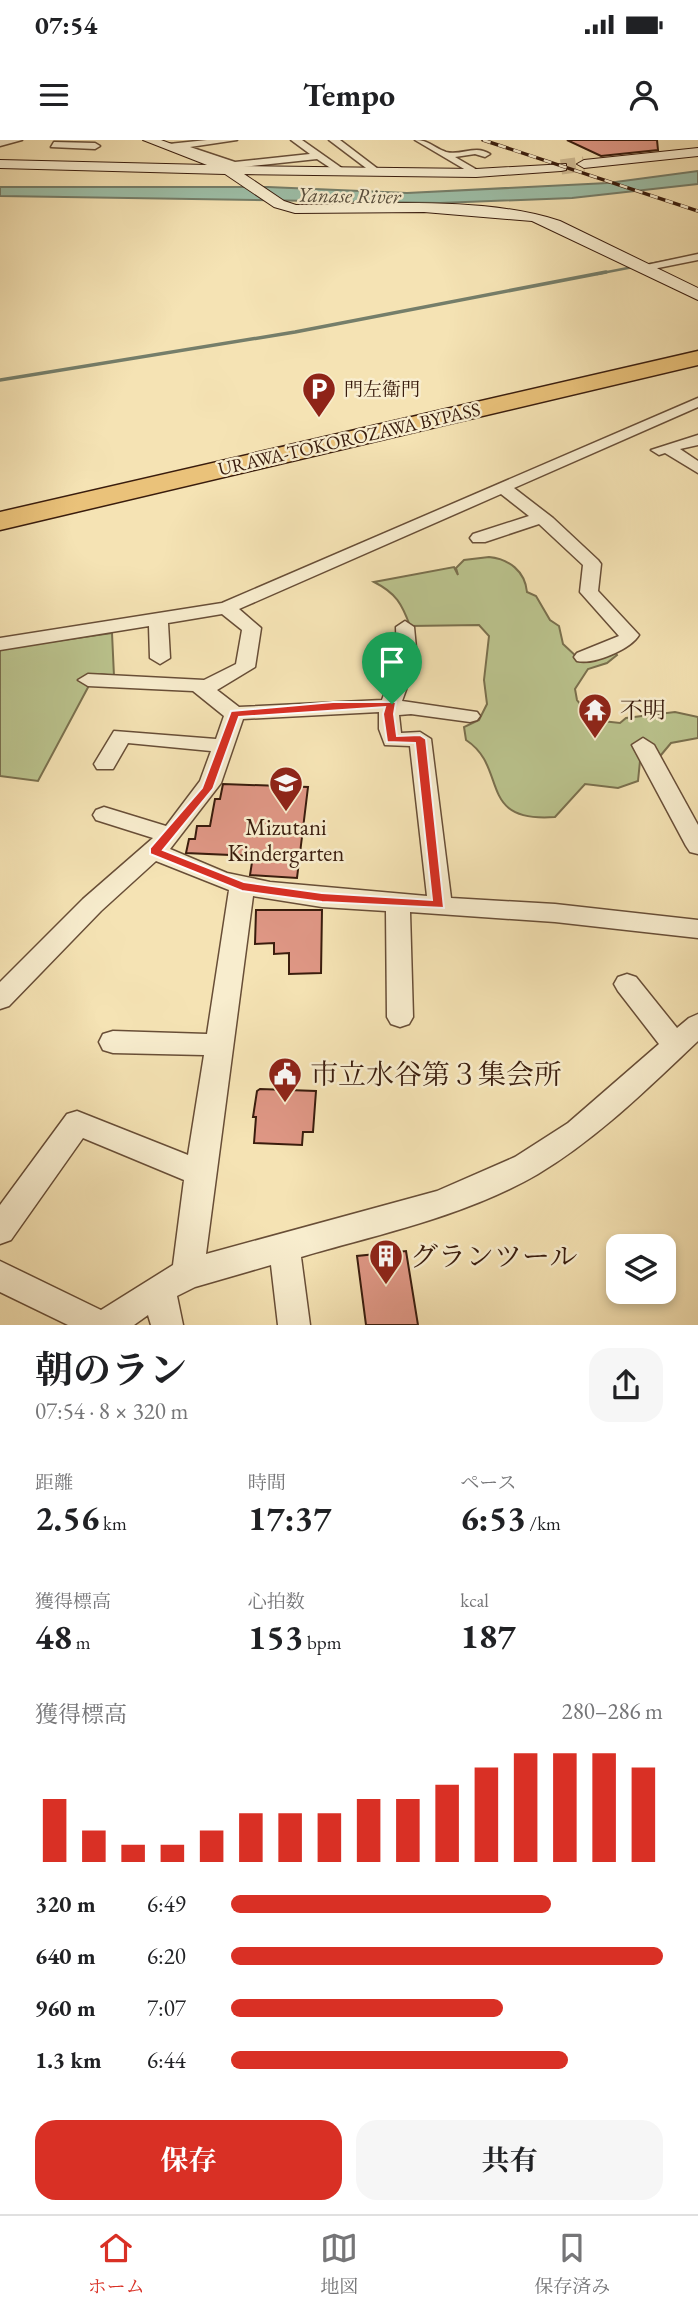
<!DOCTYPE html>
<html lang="ja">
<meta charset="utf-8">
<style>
:root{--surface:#fff;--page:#f6f6f6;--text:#202124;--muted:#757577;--line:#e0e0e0;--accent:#d93025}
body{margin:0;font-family:"EB Garamond","Noto Serif JP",serif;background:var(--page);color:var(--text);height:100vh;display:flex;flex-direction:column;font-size:26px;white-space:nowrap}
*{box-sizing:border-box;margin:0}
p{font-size:23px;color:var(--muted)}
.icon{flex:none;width:38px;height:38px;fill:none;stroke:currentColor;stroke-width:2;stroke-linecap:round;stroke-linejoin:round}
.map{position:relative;height:1185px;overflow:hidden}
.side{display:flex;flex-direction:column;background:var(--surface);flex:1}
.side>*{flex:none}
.controls{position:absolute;left:606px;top:1094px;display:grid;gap:14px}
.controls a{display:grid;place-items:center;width:70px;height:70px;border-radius:14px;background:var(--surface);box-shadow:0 4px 10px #0003;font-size:35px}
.pin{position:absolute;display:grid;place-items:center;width:60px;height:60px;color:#fff;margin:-72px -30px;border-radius:50% 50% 50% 0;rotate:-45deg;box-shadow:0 0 7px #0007}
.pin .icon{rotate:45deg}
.round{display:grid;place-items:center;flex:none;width:74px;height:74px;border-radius:21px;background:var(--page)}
.head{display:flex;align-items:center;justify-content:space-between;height:119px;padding:0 35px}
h1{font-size:38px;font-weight:700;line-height:52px}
.metrics{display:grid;grid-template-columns:repeat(3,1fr);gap:10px;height:119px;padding:7px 35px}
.metrics div{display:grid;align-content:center}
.metrics b{font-size:35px;font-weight:700}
.metrics small{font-size:19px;font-weight:400}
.metrics p{font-size:19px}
.chart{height:196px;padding:14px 35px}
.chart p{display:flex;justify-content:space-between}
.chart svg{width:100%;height:126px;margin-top:7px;stroke:var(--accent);stroke-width:6}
.action{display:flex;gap:14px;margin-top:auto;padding:14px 35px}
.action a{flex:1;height:80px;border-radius:21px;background:var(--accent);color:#fff;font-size:28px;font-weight:700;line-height:80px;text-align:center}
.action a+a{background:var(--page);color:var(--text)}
ul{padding:0 35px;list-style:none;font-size:23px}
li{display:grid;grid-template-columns:112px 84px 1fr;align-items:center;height:52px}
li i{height:18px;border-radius:9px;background:var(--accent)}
.status{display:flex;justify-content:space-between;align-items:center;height:49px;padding:0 35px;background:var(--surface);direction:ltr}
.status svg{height:19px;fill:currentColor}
header{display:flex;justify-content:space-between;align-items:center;height:91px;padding:0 35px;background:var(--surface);font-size:32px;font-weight:700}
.menu{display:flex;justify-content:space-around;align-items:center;height:98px;border-top:2px solid var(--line);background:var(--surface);font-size:19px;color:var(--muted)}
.menu a{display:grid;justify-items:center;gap:4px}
.menu .on{color:var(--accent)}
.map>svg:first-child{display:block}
.green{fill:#bbc48e;stroke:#7a704e;stroke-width:2}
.water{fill:#9dbfa8;stroke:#757e6a;stroke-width:2}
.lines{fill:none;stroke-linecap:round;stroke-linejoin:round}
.stream-far1{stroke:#757e6a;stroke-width:2.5}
.stream{stroke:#757e6a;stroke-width:3.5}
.building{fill:#df9785;stroke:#391c0d;stroke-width:2}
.secondary-tunnel{stroke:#cfbb93;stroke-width:15;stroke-dasharray:15 7;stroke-linecap:butt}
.street-casing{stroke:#684e37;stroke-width:3}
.secondary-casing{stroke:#391c0d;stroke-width:2}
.highway-casing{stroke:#391c0d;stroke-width:3}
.street{fill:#f8edce;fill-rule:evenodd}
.secondary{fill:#f8edce;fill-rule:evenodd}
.highway{fill:#eac27a;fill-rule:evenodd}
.rail-casing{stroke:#391c0d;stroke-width:3.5}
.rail{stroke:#f8edce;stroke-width:2.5;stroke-dasharray:8;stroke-linecap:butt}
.route{fill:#d93025;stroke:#fff;stroke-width:2;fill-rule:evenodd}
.labels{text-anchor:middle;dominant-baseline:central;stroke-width:5;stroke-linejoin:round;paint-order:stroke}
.far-poi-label{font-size:19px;fill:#391c0d;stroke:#f8edce;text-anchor:start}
.far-street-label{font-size:19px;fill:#391c0d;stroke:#f8edce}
.far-water-label{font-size:21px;font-style:italic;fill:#574d3c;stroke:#f8edce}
.poi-label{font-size:23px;fill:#391c0d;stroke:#f8edce;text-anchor:start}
.near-poi-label{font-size:28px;fill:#391c0d;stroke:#f8edce;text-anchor:start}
</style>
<div class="status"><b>07:54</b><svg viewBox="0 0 49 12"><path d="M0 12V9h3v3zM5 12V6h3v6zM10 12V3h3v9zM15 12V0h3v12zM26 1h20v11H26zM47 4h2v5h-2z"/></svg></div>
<header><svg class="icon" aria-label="menu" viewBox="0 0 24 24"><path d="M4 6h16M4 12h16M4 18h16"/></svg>Tempo<svg class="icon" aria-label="person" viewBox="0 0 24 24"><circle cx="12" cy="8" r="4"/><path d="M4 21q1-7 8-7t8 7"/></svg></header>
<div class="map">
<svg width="698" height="1185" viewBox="0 0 698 1185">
<rect width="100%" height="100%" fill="#f5e3b4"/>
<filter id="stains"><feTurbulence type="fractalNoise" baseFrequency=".00286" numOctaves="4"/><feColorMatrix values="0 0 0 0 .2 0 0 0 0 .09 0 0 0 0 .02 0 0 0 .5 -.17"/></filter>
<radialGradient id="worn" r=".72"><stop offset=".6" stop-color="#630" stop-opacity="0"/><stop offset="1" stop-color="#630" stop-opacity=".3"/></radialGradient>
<g class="green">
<path d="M489,417C509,419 525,431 527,452L536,456L550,480L559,486L563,504L579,519L615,512L617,515L607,523L588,529L575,549L577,560L593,580L620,583L626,578L675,572L698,577V598L671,603L661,615L640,621L638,641L618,648L585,644L555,677C476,683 509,628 466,600L464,587L479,580L487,564L484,540L489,496L479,485L410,486C402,464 396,453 374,442L454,427L458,435L456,428L464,420Z"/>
<polygon points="112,493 114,536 101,534 93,538 38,641 0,636 0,509"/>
</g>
<polygon class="water" points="698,31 698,44 572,58 440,63 0,56 0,47 268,47 407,53 608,43"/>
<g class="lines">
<g class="stream-far1">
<polyline points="645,125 676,119"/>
<polyline points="597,134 633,127"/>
</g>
<polyline class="stream" points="0,240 295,192 606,132"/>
</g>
<g class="building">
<polygon points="567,0 657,0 658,10 601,16"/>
<polygon points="223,644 308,647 297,738 250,735 253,716 186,713 189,699 195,699 197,686 210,686 215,659 220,659"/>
<polygon points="256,770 322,770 321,833 289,834 289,813 274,814 274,803 255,804"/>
<polygon points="260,949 316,951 313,992 303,992 302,1005 254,1003 256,977 253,977 257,951"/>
<polygon points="406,1111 418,1185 366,1185 357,1116"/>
</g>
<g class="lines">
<polyline class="secondary-tunnel" points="561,27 584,24"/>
<g class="street-casing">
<g id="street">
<polygon points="0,0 22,0 0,6"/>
<polygon points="207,0 237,0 190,7 235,22 310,14 291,0 302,0 346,31 338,33 317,19 234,28 159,5"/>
<polygon points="329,0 340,0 382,32 374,34"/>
<path d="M415,0C429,0 434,8 446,12C462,16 475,4 490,14L485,17L475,14L455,17L479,31L476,36Z"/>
<polygon points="54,2 95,3 100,6 95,9 51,7"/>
<polygon points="698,114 698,120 643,131 637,127"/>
<path d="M698,258V267L514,348L553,378L598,420L601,424L598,451L639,495C631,509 594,525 577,521L574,517L577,513L619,496L580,452L583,425L539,384L485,402H473L470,398L473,394L529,376L501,354L239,469L261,488L255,527L217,550L239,567L382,560L397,519L396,487L405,481L414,487L417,519L402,561L477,572L480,576L477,580L470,582L411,574L399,575L401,593L420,592L431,599L451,758L555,764L698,780V798L555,782L410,772L413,877L409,884L400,887L391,884L387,877L386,771L322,767L253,756L206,1114L437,1051L515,1017L568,983L659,904L618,851L614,844L618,837L627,834L636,837L677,888L689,878L698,874V901C647,949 598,998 538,1034C466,1076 380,1094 301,1117L310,1185H278L271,1125L195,1147L177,1156L183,1185H151L148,1175L134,1185H68L0,1152V1121L101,1170L173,1125L184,1040L83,998L11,1100L0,1104V1065L67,974L77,971L188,1015L204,915L113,913L103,910L99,902L103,894L113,891L207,894L229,750L156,721L101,771L9,866L0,869V842L83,759L153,698L96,680L93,675L96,670L104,667L166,686L200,641L211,611L128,603L113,629H97L94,624L114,591L216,599L224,576L193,551L88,546L78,540L88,534L204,540L236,524L242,490L222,474L168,483L170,518L160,524L150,518L149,486L0,510V498L222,463ZM379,572V589L385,605L410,606L427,756L270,742L227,733L170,709L221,643L243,579Z"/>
<polygon points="698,295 698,305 680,309 698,321 698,333 665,313 659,315 651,310"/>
<polygon points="643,598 654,605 698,685 698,714 690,712 686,706 632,605"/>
</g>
</g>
<g class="secondary-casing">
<g id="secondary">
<path d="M143,0H161L231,26L476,29L566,24V30L561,31L476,37L244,34L284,61L296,65C375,64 486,56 560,81L698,148V160L532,81L424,72L295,73L274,67L225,34L0,28V20L207,25Z"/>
<polygon points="698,8 698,16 584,28 577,24 584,20"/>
</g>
</g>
<g class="highway-casing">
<polygon id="highway" points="698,211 698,225 0,390 0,372"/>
</g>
<use href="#street" class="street"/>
<use href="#secondary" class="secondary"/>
<use href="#highway" class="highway"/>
<g class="rail-casing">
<polyline id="rail" points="483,0 698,71"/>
</g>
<use href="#rail" class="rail"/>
</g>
<path class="route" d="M333,562H396L394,574L397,596L420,595L426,599L444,768L322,762L242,751L150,714V708L202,648L231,571ZM385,567L383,574L387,602L415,603L432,760L322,753L244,742L163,710L213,649L239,577Z"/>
<defs>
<g id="parking-pin" transform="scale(1.75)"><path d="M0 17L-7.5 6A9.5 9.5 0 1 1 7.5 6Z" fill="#8f2418" stroke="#f8edce"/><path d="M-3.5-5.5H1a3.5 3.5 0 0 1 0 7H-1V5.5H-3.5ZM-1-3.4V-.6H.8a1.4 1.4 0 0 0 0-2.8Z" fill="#fff"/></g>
<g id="temple-pin" transform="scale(1.75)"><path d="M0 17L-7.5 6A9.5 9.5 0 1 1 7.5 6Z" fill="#8f2418" stroke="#f8edce"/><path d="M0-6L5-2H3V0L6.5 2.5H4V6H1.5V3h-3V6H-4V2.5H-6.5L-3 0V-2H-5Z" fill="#fff"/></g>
<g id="school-pin" transform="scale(1.75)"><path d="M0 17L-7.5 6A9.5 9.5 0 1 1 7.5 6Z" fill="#8f2418" stroke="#f8edce"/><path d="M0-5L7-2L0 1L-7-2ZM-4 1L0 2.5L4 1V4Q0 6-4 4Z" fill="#fff"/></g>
<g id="civic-pin" transform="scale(1.75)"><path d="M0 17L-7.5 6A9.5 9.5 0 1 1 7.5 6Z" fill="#8f2418" stroke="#f8edce"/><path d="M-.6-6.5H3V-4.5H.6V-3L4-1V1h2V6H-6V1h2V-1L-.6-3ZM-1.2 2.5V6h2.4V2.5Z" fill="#fff"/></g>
<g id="building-pin" transform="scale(1.75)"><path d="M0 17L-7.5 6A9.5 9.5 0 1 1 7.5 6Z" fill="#8f2418" stroke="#f8edce"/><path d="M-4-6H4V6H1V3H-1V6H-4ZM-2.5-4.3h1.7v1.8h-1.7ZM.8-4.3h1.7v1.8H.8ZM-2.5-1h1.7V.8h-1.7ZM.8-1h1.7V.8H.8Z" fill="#fff"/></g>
</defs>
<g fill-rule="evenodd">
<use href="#parking-pin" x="319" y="249"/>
<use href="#temple-pin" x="595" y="570"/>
<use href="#school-pin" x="286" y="643"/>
<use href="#civic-pin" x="285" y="934"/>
<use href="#building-pin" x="386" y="1116"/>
</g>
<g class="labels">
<g class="far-poi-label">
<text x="344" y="249">門左衛門</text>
</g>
<g class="far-street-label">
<text transform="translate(349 299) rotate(-13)">URAWA-TOKOROZAWA BYPASS</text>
</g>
<g class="far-water-label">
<text transform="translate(349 55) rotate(1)">Yanase River</text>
</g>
<g class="poi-label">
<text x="620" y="570">不明</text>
<text x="286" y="687" text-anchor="middle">Mizutani<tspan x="286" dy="26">Kindergarten</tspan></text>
</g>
<g class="near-poi-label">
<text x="310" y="934">市立水谷第３集会所</text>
<text x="410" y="1116">グランツール</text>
</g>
</g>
<rect width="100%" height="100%" filter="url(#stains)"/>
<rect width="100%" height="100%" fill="url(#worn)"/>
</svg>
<div class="controls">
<a><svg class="icon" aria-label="layers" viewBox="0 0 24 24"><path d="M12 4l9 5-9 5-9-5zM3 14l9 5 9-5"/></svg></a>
</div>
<div class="pin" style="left:392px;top:564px;background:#1e9e55"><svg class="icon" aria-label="arrive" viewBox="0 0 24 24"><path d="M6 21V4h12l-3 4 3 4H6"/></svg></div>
</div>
<section class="side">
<div class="head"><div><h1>朝のラン</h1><p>07:54 · 8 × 320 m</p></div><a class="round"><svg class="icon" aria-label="share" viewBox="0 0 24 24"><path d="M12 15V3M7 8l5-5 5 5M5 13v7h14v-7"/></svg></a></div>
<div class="metrics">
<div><p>距離</p><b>2.56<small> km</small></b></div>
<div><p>時間</p><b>17:37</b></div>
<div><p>ペース</p><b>6:53<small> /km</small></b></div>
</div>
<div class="metrics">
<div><p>獲得標高</p><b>48<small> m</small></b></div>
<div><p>心拍数</p><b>153<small> bpm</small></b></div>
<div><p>kcal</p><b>187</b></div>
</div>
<div class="chart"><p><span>獲得標高</span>280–286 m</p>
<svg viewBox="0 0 160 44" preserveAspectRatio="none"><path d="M5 44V22M15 44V33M25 44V38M35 44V38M45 44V33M55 44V27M65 44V27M75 44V27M85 44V22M95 44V22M105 44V17M115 44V11M125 44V6M135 44V6M145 44V6M155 44V11"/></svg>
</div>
<ul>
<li><b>320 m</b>6:49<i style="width:74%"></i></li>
<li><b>640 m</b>6:20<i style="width:100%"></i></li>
<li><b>960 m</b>7:07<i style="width:63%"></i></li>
<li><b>1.3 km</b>6:44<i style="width:78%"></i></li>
</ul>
<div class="action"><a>保存</a><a>共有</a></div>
</section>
<nav class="menu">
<a class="on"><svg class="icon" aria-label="home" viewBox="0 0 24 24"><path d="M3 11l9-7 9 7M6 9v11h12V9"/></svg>ホーム</a>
<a><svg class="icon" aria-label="map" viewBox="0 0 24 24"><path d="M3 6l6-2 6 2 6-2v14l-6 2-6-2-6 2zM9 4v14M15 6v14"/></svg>地図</a>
<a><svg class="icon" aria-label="saved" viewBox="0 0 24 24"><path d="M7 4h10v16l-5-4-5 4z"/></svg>保存済み</a>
</nav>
